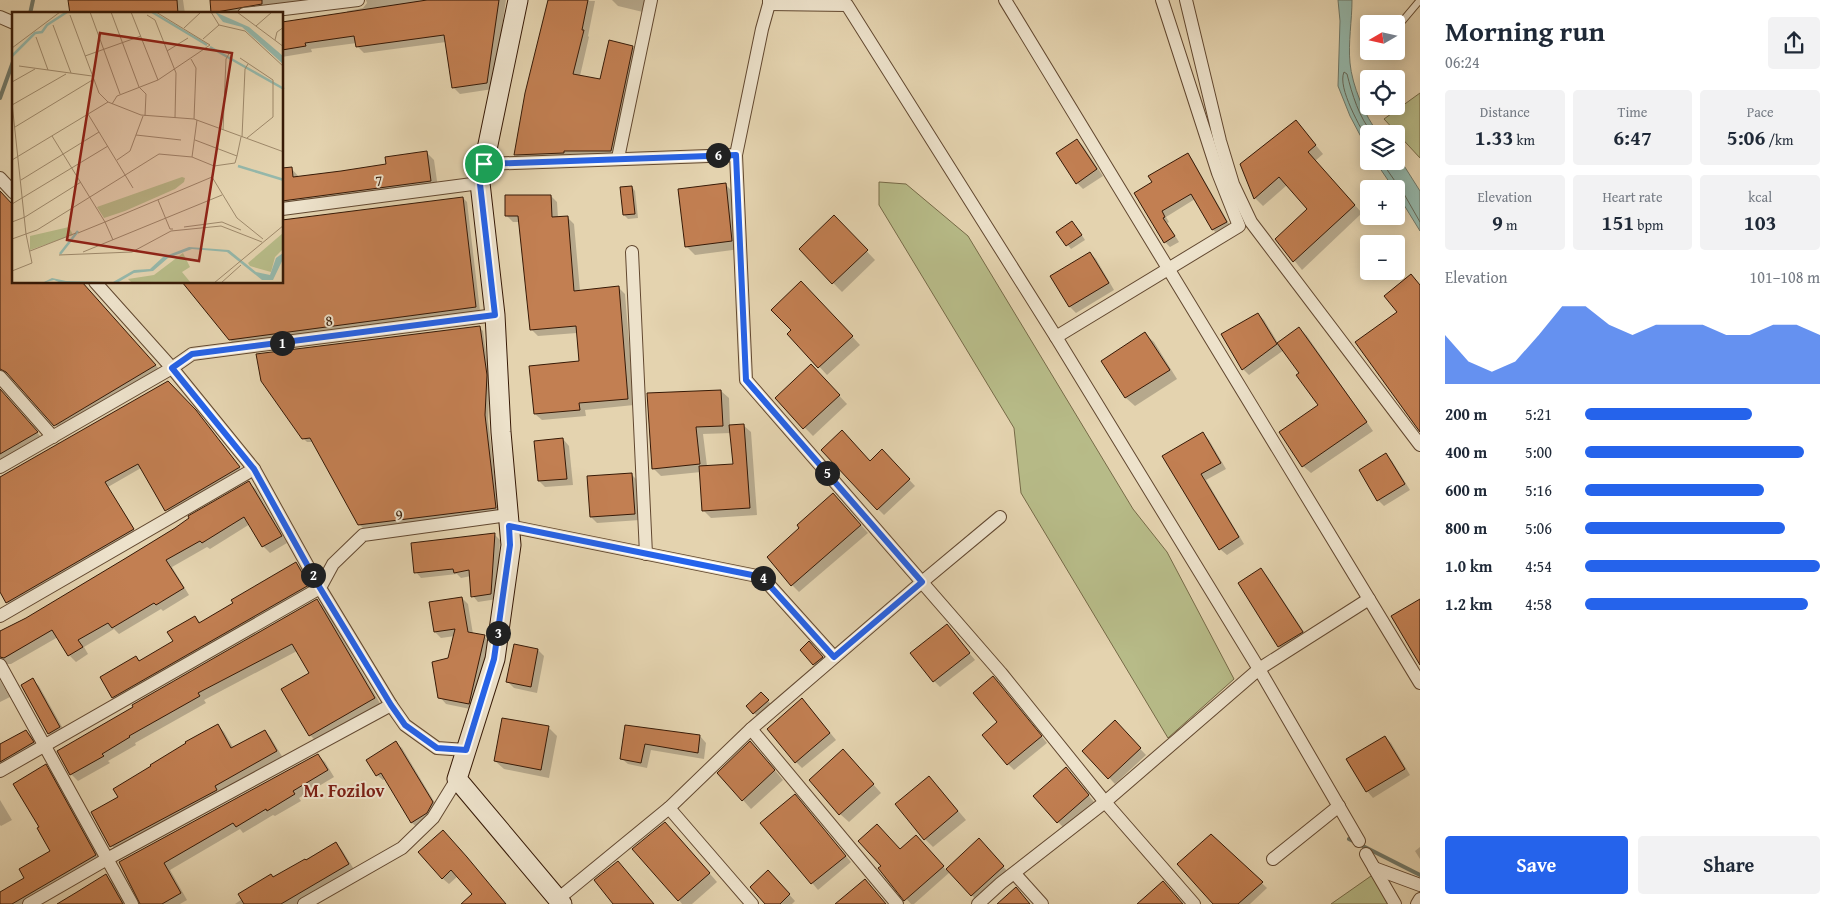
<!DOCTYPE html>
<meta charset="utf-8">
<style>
:root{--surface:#fff;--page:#f2f2f3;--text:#1f2937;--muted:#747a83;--accent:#2563eb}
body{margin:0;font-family:"Gentium Book Plus",serif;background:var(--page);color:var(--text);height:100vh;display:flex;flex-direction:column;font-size:19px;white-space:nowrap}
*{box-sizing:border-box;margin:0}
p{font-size:16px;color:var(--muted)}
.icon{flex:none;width:28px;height:28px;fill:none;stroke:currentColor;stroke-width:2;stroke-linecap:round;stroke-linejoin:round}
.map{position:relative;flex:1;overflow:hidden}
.drawer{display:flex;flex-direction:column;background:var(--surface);width:425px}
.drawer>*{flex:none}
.needle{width:32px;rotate:261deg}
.fabs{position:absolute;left:1360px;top:15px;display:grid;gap:10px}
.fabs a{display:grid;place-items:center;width:45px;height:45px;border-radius:5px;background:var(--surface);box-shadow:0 2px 12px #0003;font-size:25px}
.pin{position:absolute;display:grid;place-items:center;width:42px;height:42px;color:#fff;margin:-21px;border:2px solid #fff;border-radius:50%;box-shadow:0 1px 5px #0007}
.km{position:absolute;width:25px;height:25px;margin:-12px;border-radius:50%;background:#222;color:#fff;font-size:14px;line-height:25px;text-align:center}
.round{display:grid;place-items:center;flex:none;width:52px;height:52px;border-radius:5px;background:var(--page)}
.summary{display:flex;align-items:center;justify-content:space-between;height:85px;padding:0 25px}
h1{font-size:28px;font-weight:700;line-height:38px}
.metrics{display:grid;grid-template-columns:repeat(3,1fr);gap:8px;height:85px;padding:5px 25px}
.metrics div{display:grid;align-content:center;border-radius:5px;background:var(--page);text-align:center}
.metrics b{font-size:21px;font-weight:700}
.metrics small{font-size:14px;font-weight:400}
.metrics p{font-size:14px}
.chart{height:140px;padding:10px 25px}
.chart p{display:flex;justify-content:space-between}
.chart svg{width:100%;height:90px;margin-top:5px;fill:var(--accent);opacity:.7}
.action{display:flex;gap:10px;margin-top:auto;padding:10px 25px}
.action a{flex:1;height:58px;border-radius:5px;background:var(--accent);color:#fff;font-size:20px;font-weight:700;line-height:58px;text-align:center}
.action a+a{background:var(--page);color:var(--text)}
ul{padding:0 25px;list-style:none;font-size:16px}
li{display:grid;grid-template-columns:80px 60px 1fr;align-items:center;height:38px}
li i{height:12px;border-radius:6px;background:var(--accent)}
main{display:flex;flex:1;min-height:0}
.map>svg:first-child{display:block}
.green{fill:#b7bb88;stroke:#766a47}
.water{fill:#95b8ab;stroke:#6f7869}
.shadow{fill:#0003;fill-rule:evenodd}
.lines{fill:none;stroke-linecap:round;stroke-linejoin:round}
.shore{stroke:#666858;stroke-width:1}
.stream{stroke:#6f7869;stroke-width:4}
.building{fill:#c27f52;stroke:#361906}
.lane-casing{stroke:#624830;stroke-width:8}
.street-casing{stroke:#624830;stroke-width:14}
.secondary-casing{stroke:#361906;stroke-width:21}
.lane{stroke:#ede2cb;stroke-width:6}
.street{stroke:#ede2cb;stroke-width:12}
.secondary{stroke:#ede2cb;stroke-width:19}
.route-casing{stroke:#fff;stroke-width:10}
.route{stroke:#2563eb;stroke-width:6}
.labels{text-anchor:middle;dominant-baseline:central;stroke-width:4;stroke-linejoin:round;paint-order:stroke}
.street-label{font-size:15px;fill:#361906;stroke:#ede2cb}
.quarter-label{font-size:18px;font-weight:bold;fill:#7a1f14;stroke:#ede2cb}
.inset-river{fill:none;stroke:#95b8ab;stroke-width:2.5}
.inset-road{fill:none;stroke:#9e896b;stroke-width:1}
.view{fill:#8f2418;fill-opacity:0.15;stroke:#8f2418;stroke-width:2.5}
.inset-edge{fill:none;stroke:#361906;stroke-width:2.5}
</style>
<main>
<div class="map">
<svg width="1420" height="904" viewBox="0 0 1420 904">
<rect width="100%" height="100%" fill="#e4d3af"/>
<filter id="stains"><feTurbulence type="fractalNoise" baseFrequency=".004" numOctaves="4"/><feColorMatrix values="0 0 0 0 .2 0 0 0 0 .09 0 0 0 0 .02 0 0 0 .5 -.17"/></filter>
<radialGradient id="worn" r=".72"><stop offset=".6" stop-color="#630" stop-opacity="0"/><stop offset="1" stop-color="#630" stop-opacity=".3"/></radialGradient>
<g class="green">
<polygon points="1420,93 1420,158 1384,119"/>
<polygon points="879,182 906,184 968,236 1133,509 1167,552 1234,679 1168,738 1021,493 1014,428 879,205"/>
<polygon points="1381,869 1398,904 1331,904"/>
</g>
<g class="water">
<path d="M1338,0H1352C1352,21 1348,42 1350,63C1352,85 1365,117 1379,134H1369V152L1350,116L1338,86L1340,21Z"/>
<polygon points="1396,153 1420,191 1420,231 1396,192 1396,189 1394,189 1375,161 1396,161"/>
</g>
<g class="shadow">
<polygon points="69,0 183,0 185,14 71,14"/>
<polygon points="211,0 351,0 248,14 214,14"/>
<polygon points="366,0 506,0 493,89 460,94 453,87 446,42 364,53 357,46 357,43 311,49 312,52 282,57 282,24 347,13 347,11 363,8 367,3"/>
<polygon points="548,0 595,1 588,36 589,37 580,76 601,81 633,47 639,53 617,157 522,161 515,154"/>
<polygon points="612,0 650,0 647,13 618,6"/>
<polygon points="1296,121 1323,154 1315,161 1362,213 1302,270 1277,239 1308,209 1287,185 1263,206 1255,198"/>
<polygon points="1077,140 1083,146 1103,176 1083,189 1077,183"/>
<polygon points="426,152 434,160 438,188 282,208 282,169 291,168 299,177 388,165"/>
<polygon points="1187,154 1192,159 1231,227 1219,235 1213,230 1195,199 1166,217 1169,222 1167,223 1179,242 1170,247 1165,242 1154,182"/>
<polygon points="725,184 734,193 740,249 695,255 686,246"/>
<polygon points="632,187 635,191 638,218 628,219 624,215"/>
<polygon points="0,192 14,282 81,282 159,369 59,429 11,375 2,372 0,375"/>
<polygon points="551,196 557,202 558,218 567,217 574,224 580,291 619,288 625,294 634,405 585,410 586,416 542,420 535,414 580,362 577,333 538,336 531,329 520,222 513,222 507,216"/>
<polygon points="463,198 467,202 480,311 234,344 230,340 282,282"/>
<polygon points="834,217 875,260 842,292 800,249"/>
<polygon points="1076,226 1085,240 1071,249 1058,232"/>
<polygon points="1090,253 1096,259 1114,290 1076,313 1070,307 1051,276"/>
<polygon points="809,290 860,345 827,375 789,334 793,331"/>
<polygon points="1258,314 1264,320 1278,343 1299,328 1307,336 1373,431 1311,473 1303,466 1319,406 1301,373 1284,350 1249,375 1243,369 1223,334"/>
<polygon points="479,327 483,331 490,380 488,420 499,512 363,528 359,524 313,442 307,442 303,438"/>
<polygon points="1145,334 1154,342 1177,379 1135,406 1126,398 1103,361"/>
<polygon points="819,374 847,404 813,436 776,398"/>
<polygon points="0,390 41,437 0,461"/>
<path d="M721,391L729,398L730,426L743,425L751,432L757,515L711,518L703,510L701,472L661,476L653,468ZM731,433L734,465L707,466L703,434Z"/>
<polygon points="200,416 243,472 170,514 141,468 108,487 137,534 11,606 7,602 0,589 0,479"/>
<polygon points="1203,434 1209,440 1226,469 1206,480 1244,544 1227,555 1220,549 1164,457"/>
<polygon points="563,439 569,446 573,485 545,487 539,481"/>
<polygon points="882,451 915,486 884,515 878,509 870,462"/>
<polygon points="1386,455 1392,461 1410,490 1384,506 1378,500"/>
<polygon points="631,474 638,481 640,520 597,523 591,517"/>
<polygon points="249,483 256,489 287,543 270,553 263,546 250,524 210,549 207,547 172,567 189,595 163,611 161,609 119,634 114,629 84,647 88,654 76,662 69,655 58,637 11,664 3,664 0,668 0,633 26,619"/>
<polygon points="841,502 868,533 799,592 792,585"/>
<polygon points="494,534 500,540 497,599 478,602 473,596 471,576 461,578 457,574 421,578 416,572"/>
<polygon points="296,563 303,570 315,592 120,704 113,697 136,657 140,661 175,641 195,617 201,623 234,604"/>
<polygon points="1261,570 1267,576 1308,638 1285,653 1279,646 1239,583"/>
<polygon points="462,598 468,604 473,634 484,636 490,643 475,710 446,704 440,697 455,636 441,638 435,632"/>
<polygon points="317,601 324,607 381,705 317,742 310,735 310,674 297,651 204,700 206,703 135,743 136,745 108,761 110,763 78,781 71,774 59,752"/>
<polygon points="947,626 975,660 940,687 934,681"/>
<polygon points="809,643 826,661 818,668 814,664"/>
<polygon points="538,650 544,656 537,693 514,688 508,682"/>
<polygon points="0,680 10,697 0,702"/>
<polygon points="33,680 39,686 66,734 55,740 49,734 22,686"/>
<polygon points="999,684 1047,743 1014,770 1008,764 999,722"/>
<polygon points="761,694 772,705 758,717 747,706"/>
<polygon points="808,706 836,740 802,768 796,762"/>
<polygon points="1115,722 1146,755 1115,784 1084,751"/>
<polygon points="218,725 224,732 234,749 265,731 271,738 283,758 119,853 112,846 119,797 152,767"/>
<polygon points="626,726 700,736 706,743 704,759 651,750 647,768 628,764 621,758"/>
<polygon points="548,727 557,736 549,778 504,769 495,761"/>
<polygon points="26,731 32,737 38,748 0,771 0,745"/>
<polygon points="1385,737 1391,743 1410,775 1373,798 1367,791"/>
<polygon points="396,743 402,748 438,808 418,828 412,823 386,778 383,780 377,775"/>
<polygon points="759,751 783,780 751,809 743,800"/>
<polygon points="318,755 325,762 334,777 299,798 301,801 275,816 273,815 243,833 240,829 170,870 187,900 180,904 141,904 122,867"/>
<polygon points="851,759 881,793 849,822 840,814"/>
<polygon points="45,766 52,772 101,862 29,904 0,904 0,893 26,878 52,851"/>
<polygon points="1072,775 1094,802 1064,828 1058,822"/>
<polygon points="937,786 966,820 933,847 925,839"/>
<polygon points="0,800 12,820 1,826 0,825"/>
<polygon points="801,802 851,862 818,890 762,823"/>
<polygon points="443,832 505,904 473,904 474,894 458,876 449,884 442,878"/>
<polygon points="674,832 717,882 692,904 682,904 679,900"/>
<polygon points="1211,835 1267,888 1250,904 1214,904"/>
<polygon points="979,840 1009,873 978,902 950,872 914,904 911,904 880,869 900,850 922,842 946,870"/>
<polygon points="335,843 342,850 355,871 299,904 235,904 273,878"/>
<polygon points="1420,847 1420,859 1415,851"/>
<polygon points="106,876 113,883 125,904 59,904"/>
<polygon points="774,878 795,901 792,904 766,904"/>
</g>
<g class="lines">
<g class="shore">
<path d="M1369,143C1361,128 1337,88 1344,72L1347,74C1352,94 1359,118 1373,134"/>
<polyline points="1381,161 1397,184 1399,189 1404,194 1420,222"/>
</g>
<g class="stream">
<polyline points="30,14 33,0"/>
<polyline points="0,98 14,59"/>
<polyline points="1349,839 1420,875"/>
</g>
</g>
<g class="building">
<polygon points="68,0 177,0 178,14 70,14"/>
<polygon points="210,0 262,0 262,4 211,13"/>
<polygon points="427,0 499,0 487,83 452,88 444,35 356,47 354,36 305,43 306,46 282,50 282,22"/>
<polygon points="548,0 588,0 582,30 584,30 573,74 600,79 609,40 633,46 611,151 564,151 564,153 514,155 525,93"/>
<polygon points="1296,120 1316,145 1308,152 1355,205 1293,262 1275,239 1307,209 1279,177 1254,199 1240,164"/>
<polygon points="1077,139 1097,169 1076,184 1056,153"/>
<polygon points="427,151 431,181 282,201 282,168 292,167 293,177 341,171 386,164 385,157"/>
<polygon points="1188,153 1227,222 1212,230 1191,194 1162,211 1165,217 1163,218 1175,236 1164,243 1134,193 1152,182 1148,176"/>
<polygon points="726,183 732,241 685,247 678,189"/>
<polygon points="632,186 635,214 623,215 620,187"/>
<polygon points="0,191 14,206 14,282 82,282 156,365 54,426 6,372 0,369"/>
<polygon points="505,195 551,195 552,217 568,216 574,291 619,286 628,399 579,403 580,410 534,414 529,366 579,361 576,326 530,330 518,216 505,216"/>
<polygon points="463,197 476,307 229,340 182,282 282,282 282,220"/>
<polygon points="834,215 868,250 832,284 799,249"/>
<polygon points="1072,221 1082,235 1066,246 1056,232"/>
<polygon points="1090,252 1109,283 1069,307 1050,276"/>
<polygon points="1411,274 1420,285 1420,432 1355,342 1397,312 1384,296"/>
<polygon points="801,281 853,336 818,368 787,334 791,330 771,310"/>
<polygon points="1258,313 1277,344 1242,370 1221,334"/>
<polygon points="480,326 487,375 485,415 496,508 358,525 310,438 302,439 261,381 256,354"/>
<polygon points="1299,327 1367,422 1302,467 1279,432 1318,405 1296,375 1299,373 1277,343"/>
<polygon points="1145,332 1170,370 1125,398 1101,361"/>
<polygon points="811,364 840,395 803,429 775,398"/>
<polygon points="168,381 196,410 240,467 165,511 138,464 105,482 134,529 6,603 0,592 0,477"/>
<polygon points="0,389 38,432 0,454"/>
<polygon points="721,390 723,426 696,427 700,464 652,469 647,393"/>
<polygon points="744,424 750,508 702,511 699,466 733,464 729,425"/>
<polygon points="842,430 870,461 882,449 910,479 877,510 821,450"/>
<polygon points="1203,432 1221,463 1201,474 1239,537 1219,550 1162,456"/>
<polygon points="563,438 567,479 538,481 534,441"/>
<polygon points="1386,453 1405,484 1377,501 1359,470"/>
<polygon points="632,473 635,514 590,517 587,476"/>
<polygon points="249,481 282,536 262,547 244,517 202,543 200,541 166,560 184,588 156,605 154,603 112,628 108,623 78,640 83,647 68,656 52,630 4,658 0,657 0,631 26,618 126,558 175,528 189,518 188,516"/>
<polygon points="833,493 861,525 791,586 767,557 799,528 797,525"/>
<polygon points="495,533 491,594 471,597 469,570 454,573 453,569 414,573 411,543"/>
<polygon points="296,562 309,585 112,698 100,677 136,656 139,661 173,641 167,632 195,616 199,623 233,603 231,600"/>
<polygon points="1261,568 1303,632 1278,647 1238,583"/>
<polygon points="462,597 468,632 485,635 469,704 438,698 432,662 448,658 455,629 434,632 429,602"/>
<polygon points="317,599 375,698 309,736 281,689 309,673 292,644 198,693 200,696 129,736 130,737 102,754 104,756 70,775 57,751 133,707 132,705"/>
<polygon points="1420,599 1420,665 1391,616"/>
<polygon points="947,624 970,653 933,682 910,653"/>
<polygon points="809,641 823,657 813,665 800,650"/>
<polygon points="514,644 538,649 531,687 506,682"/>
<polygon points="993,676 1042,736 1007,765 982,735 997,722 973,693"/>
<polygon points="33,678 60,727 48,734 21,685"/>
<polygon points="761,692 769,700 753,714 746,706"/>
<polygon points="802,698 830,733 795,763 767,729"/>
<polygon points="502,718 549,726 541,770 494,761"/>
<polygon points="1115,720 1141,748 1108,779 1082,751"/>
<polygon points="218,724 231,748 265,730 277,751 215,786 217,790 110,847 91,812 118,797 113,789 151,766 150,765 186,743 185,742"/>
<polygon points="625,725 700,735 698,753 645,744 641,763 620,759"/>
<polygon points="26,730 34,742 0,762 0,744"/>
<polygon points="1385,736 1405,769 1366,792 1346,759"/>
<polygon points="396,741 433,802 427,813 411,823 381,773 376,776 366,760"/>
<polygon points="750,741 775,770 742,801 717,773"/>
<polygon points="843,749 874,784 839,815 809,780"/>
<polygon points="318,754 328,770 293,791 295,794 267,811 266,809 236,827 233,823 164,863 181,893 162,904 140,904 119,862"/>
<polygon points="46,764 96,855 12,904 0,904 0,892 24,878 19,869 50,851 37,828 39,827 13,784"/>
<polygon points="1066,767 1089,795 1057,823 1033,796"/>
<polygon points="929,776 958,811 924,840 895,804"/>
<polygon points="795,794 846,856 811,884 760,823"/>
<polygon points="665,822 710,873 678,901 632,849"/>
<polygon points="877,824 900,849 916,835 944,866 904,901 878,868 881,866 858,841"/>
<polygon points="443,830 467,857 506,904 461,904 472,894 451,870 442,879 418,852"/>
<polygon points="1211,834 1263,882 1238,904 1213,904 1177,864"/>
<polygon points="979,838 1004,866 971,896 946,869"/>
<polygon points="336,842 349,864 281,904 244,904 238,894 271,874 273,877 305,859 306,860"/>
<polygon points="618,861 654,904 613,904 594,880"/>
<polygon points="768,870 790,894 780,904 765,904 750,887"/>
<polygon points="106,874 123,904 57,904 77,892"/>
<polygon points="865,879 886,904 835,904"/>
<polygon points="1163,881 1183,904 1137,904"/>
<polygon points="1016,887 1030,904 997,904"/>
</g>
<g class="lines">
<g class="lane-casing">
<polyline id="lane" points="1399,25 1420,0"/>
</g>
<g class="street-casing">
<g id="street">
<polyline points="769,0 769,4 847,5 1056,337 1259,669 1369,599"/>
<polyline points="1005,0 1420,683"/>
<polyline points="1186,0 1220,141 1233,184 1251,222 1420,445"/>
<polyline points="769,4 762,29 736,155 746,380 1001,673 1105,802 1194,904"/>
<polyline points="244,14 358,0"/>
<polyline points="0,17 14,23"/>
<polyline points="618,158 651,0"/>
<polyline points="484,164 736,155"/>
<polyline points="0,178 14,193"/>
<polyline points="282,209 480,183"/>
<polyline points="632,252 646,554"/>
<polyline points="95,282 172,368 254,469 320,588 391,705 405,725 437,748 466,750"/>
<polyline points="1056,337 1239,226 1218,173 1162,0"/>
<polyline points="0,377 53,437"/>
<polyline points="0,467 172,368 192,354 495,315"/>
<polyline points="509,526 762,577 834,657"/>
<polyline points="0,616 254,469"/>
<polyline points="0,665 132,904"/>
<polyline points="751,729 897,904"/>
<polyline points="0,771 320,588 333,564 363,535 508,515"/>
<polyline points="669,808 752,904"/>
<polyline points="1366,854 1395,904"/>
<polyline points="1273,859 1339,806"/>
<polyline points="1374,868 1420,885"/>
<polyline points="1015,874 1042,904"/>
<polyline points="558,899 669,808 751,729 922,582 1000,517"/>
<polyline points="29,904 107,859 391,705"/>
<polyline points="304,904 402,848 433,818 457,779"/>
<polyline points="978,904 1001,883 1105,802 1259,669 1359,841"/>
<polyline points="1417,904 1420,899"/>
</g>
</g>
<g class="secondary-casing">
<polyline id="secondary" points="518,0 480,183 495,315 501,432 511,545 495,659 457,779 562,904"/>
</g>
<use href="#lane" class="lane"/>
<use href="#street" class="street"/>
<use href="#secondary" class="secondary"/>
</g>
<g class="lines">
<g class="route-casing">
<polygon id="route" points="736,155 746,380 922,582 834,657 762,577 509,526 510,545 494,659 466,750 437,748 405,725 391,705 320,588 254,469 172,368 192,354 495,315 480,184 484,164"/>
</g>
<use href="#route" class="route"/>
</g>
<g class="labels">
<g class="street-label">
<text transform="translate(379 180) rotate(-7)">7</text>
<text transform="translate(329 320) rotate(-7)">8</text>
<text transform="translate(399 514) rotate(-8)">9</text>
</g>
<g class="quarter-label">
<text x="344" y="790">M. Fozilov</text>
</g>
</g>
<g transform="translate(12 12)">
<rect width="271" height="271" fill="#e4d3af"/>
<path d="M170,165L173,166L172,170L163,177L113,199L92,206L85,195ZM57,215L61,223L18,238V224ZM271,221V237L263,245L259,260L238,254L236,251ZM171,241L178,255L170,260L179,271H120L116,267L142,263Z" fill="#b7bb88"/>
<path d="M203,0L237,15L271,44V52L230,15L211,10ZM177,235L217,238L244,260L258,263L264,246L271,241V247L261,268H250L215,240L180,237L156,246L141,259L122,261L105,271H49L42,268L30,271L40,266L54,269L101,270L122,258L138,257L151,245Z" fill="#95b8ab"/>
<path class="inset-river" d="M140,0L195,33M198,35L272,77M0,44L23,21L30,20L35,13L55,0M226,154L272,168M48,242L66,219"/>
<path class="inset-road" d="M78,0L108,82M99,0L127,75L134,82L133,104M119,0L146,68M199,0L207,13L233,19L272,55M225,0L272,35M58,3L87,81L96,90L129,103L182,107L272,140M135,3L143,8L164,61L163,106M41,13L59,61M244,14L260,0M172,16L189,0M24,25L36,58M191,27L207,13M263,28L265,20L272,15M0,36L48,0M155,39L176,26M73,44L129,24M228,46L261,68V105L235,126M179,47L184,56L182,107M7,54L80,64M0,70L23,57M0,91L14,222L20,251L0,259M100,92L105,84L146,68L198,33L144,0M0,93L54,62M76,102L121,176M3,115L82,67M211,118L214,47L218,40M124,123L169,128M40,124L93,210L66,221M230,125L233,57L236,52M183,128L225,144L229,125M180,145L185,108M0,148L96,90M105,148L118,139L131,104M200,165L225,206L251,227M9,168L87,120M146,188L158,217H161M0,192L96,134M0,210L13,205L69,170M172,215L210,210L229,218M0,227L25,218L147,142L180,145L202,154M101,228L93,210L200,165L202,154L223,151L225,144M18,239L64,221M71,240L210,183M47,243L120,240L159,219L209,214L250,230M202,271L272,213M209,271L229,253"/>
<path class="view" d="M88,21L220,41L187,249L55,228Z"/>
<rect width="271" height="271" class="inset-edge"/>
</g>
<rect width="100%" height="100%" filter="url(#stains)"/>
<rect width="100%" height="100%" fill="url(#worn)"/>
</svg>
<div class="fabs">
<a><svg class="needle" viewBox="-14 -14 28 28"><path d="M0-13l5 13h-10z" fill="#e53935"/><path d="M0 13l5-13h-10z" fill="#747a83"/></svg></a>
<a><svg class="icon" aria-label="locate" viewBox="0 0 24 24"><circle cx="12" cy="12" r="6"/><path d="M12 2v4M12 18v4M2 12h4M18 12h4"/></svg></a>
<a><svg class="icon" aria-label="layers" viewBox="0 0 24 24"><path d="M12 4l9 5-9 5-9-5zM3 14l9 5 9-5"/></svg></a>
<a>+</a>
<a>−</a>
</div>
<div class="pin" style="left:484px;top:164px;background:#1e9e55"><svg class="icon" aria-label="arrive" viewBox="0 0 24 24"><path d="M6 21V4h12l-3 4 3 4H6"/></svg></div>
<b class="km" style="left:282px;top:343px">1</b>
<b class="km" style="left:313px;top:575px">2</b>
<b class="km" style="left:498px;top:633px">3</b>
<b class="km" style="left:763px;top:578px">4</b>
<b class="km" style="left:827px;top:473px">5</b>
<b class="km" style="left:718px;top:155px">6</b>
</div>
<section class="drawer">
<div class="summary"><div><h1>Morning run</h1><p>06:24</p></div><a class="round"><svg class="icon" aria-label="share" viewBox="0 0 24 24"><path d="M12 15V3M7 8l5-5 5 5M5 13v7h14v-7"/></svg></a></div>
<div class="metrics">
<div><p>Distance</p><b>1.33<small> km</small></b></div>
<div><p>Time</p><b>6:47</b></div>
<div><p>Pace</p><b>5:06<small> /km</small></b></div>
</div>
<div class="metrics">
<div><p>Elevation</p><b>9<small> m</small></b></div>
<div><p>Heart rate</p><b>151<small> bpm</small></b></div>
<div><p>kcal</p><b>103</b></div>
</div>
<div class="chart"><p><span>Elevation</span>101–108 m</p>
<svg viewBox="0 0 160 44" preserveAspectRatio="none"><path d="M0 44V20L10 33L20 38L30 33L40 20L50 6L60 6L70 15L80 20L90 15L100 15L110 15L120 20L130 20L140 15L150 15L160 20V44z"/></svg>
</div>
<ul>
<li><b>200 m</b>5:21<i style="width:71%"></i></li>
<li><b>400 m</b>5:00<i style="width:93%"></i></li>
<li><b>600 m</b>5:16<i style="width:76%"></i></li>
<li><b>800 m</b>5:06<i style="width:85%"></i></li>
<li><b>1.0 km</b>4:54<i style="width:100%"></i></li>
<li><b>1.2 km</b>4:58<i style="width:95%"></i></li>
</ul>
<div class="action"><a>Save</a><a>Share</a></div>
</section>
</main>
